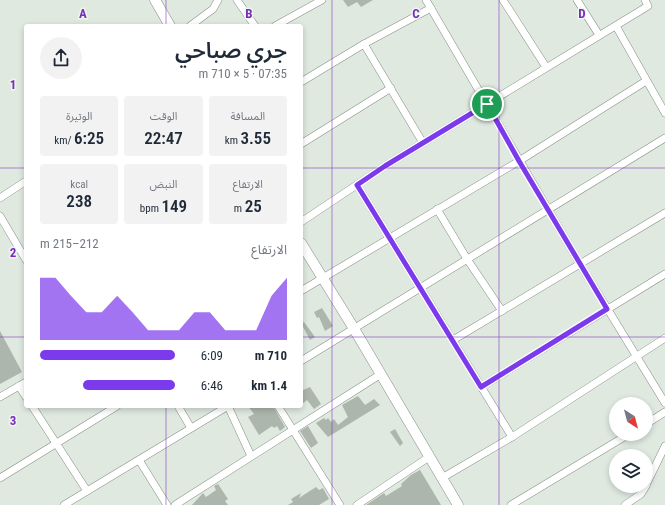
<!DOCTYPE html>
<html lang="ar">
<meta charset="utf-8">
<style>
:root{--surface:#fff;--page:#f2f2f3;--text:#1f2937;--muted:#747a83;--accent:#7c3aed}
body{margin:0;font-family:"Roboto Condensed","Noto Sans Arabic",sans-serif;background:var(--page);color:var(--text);direction:rtl;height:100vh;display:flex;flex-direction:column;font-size:15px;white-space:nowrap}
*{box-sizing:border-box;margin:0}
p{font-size:13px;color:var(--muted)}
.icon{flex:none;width:22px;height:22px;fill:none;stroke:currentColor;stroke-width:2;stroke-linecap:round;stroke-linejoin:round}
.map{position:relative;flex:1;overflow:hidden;direction:ltr}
.sheet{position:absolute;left:24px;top:24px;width:279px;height:384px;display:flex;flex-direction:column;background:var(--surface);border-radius:4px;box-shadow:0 2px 6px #0003;direction:rtl}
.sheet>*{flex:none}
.needle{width:26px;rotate:144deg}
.fabs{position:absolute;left:609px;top:397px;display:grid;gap:8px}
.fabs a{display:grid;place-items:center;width:44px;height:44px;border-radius:50%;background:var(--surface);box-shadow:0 2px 6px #0003;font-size:20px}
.pin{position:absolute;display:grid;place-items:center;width:34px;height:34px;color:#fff;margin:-17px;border:2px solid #fff;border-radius:50%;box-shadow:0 1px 4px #0007}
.round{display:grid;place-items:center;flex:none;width:42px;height:42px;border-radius:21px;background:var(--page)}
.summary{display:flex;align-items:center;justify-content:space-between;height:68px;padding:0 16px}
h1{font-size:22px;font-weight:600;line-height:30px}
.figures{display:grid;grid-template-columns:repeat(3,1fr);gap:6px;height:68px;padding:4px 16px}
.figures div{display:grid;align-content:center;border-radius:4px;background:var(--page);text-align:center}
.figures b{font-size:17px;font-weight:600}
.figures small{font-size:11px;font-weight:400}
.figures p{font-size:11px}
.chart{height:112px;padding:8px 16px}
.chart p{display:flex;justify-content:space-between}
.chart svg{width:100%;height:72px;margin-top:4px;fill:var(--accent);opacity:.7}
ul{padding:0 16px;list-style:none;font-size:13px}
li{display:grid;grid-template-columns:64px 48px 1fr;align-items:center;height:30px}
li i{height:10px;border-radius:5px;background:var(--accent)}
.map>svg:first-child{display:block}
.building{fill:#adb6ad}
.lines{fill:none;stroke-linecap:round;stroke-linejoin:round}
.street-casing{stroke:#879088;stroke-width:8}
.secondary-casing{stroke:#879088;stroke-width:11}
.street{stroke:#fff;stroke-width:7}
.secondary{stroke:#fff;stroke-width:10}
.route-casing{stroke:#fff;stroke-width:8}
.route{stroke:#7c3aed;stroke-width:5}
.grid{fill:none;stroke:#7b2cbf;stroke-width:1;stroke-opacity:0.55}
.grid-label{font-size:13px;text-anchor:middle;font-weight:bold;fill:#7b2cbf;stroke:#edf7ed;stroke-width:3;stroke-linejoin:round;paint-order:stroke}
</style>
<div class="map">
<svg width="665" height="505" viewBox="0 0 665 505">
<rect width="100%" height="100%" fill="#dfe9e0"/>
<g class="building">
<polygon points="343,0 373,0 361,7 357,2 348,7"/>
<polygon points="322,308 333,326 325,331 319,317 317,318 314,312"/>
<polygon points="304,322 315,337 310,340 301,323"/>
<polygon points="0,331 22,372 0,384"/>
<polygon points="310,387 321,404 314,409 307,400 301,405 301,391"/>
<polygon points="358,396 365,405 374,399 380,405 328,437 316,423 324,418 326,420 328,418 331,422 334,419 338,425 348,417 342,405"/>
<polygon points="248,406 273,406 285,427 280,431 277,426 274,428 272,426 259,435 248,417 254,414"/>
<polygon points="308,426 318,443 311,448 300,431"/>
<polygon points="395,429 403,443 400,446 390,432"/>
<polygon points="420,470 441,505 366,505 384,493 386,496 402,486 401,484 411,475"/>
<polygon points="218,484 228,499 225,501 228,505 192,505 203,493 206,497 216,490 214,486"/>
<polygon points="316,487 319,490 323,488 329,499 319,505 288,505 293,502 291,499 301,493 299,498"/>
</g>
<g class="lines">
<g class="street-casing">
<g id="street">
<polyline points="237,0 255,26"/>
<polyline points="426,0 580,264 665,403"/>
<polyline points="503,0 546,67"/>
<polyline points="577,0 599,35"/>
<polyline points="190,26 213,9 218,0"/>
<polyline points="275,26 322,0"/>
<polyline points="616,26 665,113"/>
<polyline points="364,44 423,143"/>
<polyline points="301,82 364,44 431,8"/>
<polyline points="301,144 391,88"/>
<polyline points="357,185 512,437"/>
<polyline points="0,198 26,181"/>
<polyline points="437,209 467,259 502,311"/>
<polyline points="0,216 26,260"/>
<polyline points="301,222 385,166 648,6 645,0"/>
<polyline points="301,291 519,161 646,81"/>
<polyline points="453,340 665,213"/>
<polyline points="301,361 665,138"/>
<polyline points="19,386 26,397"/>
<polyline points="481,387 665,274"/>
<polyline points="0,397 26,382"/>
<polyline points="32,406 87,491"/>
<polyline points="178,406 191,428"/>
<polyline points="228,406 251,456"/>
<polyline points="278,406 340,505"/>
<polyline points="646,424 665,412"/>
<polyline points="139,460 167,505"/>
<polyline points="0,478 117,406"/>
<polyline points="442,478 512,437 665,338"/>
<polyline points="646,485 665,446"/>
<polyline points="64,505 228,406"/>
<polyline points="175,505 381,374"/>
<polyline points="357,505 429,457"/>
<polyline points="511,505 629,434"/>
<polyline points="625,505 641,494 646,486"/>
</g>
</g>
<g class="secondary-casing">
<g id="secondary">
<polyline points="155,0 170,26"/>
<polyline points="301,243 353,327 458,505"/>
</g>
</g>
<use href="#street" class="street"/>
<use href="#secondary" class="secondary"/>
</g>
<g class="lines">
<g class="route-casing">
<polygon id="route" points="487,104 519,161 607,309 481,387 357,185 385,166"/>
</g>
<use href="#route" class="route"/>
</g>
<path class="grid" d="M166,0V26M332,0V505M499,0V505M0,168H26M301,168H665M0,337H26M301,337H665M166,406V505"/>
<g class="grid-label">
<text x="83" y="18">A</text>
<text x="249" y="18">B</text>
<text x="416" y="18">C</text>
<text x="582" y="18">D</text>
<text x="13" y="89">1</text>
<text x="13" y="257">2</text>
<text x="13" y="425">3</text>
</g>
</svg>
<div class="fabs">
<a><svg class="needle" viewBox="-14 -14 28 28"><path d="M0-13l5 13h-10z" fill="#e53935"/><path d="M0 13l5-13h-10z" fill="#747a83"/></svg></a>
<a><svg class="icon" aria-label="layers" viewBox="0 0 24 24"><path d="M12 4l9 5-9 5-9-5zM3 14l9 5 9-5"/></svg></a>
</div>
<div class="pin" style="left:487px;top:104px;background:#1e9e55"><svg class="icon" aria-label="arrive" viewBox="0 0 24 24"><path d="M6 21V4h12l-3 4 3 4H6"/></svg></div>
<section class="sheet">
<div class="summary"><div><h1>جري صباحي</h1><p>07:35 · 5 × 710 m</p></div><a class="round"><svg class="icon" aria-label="share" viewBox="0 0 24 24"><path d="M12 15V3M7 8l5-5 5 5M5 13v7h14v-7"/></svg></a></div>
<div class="figures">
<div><p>المسافة</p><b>3.55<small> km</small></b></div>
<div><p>الوقت</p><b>22:47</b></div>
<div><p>الوتيرة</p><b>6:25<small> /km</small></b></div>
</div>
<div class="figures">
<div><p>الارتفاع</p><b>25<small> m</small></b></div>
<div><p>النبض</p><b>149<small> bpm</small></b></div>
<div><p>kcal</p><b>238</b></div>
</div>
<div class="chart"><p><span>الارتفاع</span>212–215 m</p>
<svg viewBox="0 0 160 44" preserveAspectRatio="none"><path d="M0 44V6L10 6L20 17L30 27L40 27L50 17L60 27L70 38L80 38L90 38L100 27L110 27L120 38L130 38L140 38L150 17L160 6V44z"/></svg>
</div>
<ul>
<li><b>710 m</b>6:09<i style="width:100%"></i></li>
<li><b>1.4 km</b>6:46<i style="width:68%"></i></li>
</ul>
</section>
</div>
